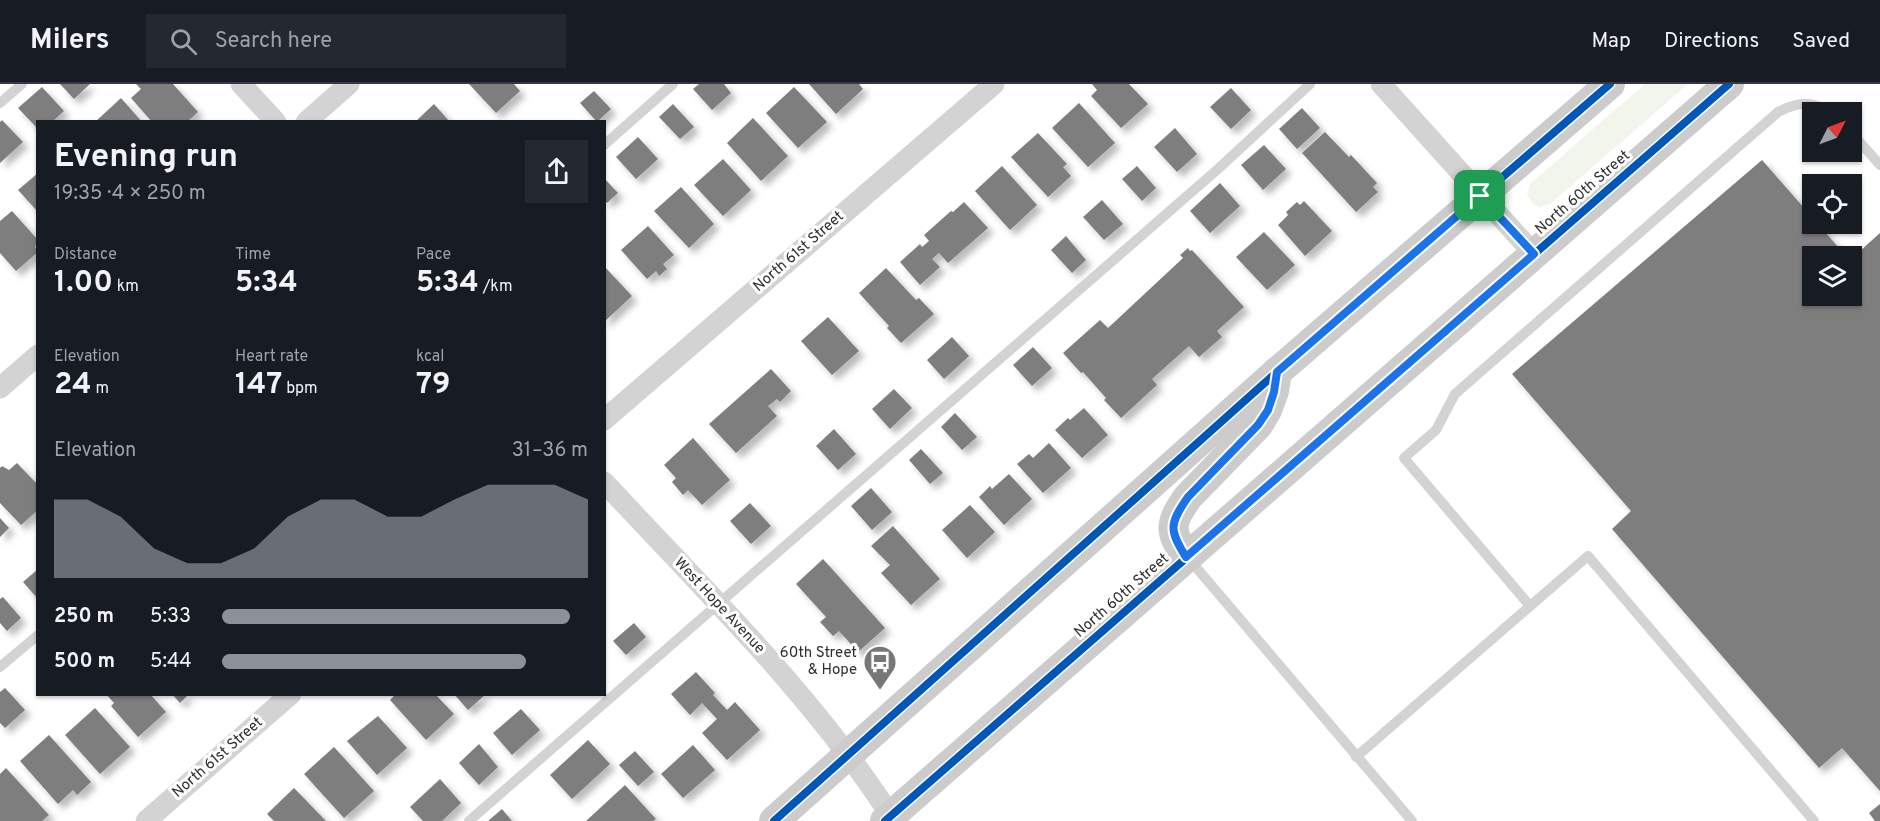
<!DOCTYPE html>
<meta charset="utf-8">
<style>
:root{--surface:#171b24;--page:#242831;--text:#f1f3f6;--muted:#9ea1a6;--line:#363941;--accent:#8c9099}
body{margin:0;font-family:Overpass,sans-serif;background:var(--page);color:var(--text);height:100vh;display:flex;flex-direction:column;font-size:22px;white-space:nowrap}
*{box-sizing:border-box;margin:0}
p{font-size:20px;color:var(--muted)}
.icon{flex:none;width:33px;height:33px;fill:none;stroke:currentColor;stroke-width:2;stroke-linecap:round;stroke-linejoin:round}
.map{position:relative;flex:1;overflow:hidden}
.drawer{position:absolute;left:36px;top:36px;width:570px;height:576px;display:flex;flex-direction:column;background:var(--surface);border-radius:0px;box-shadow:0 2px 4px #0004}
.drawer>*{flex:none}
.needle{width:39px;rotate:48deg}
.tools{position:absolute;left:1802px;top:18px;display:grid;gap:12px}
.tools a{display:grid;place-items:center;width:60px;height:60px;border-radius:0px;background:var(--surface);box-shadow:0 2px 4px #0004;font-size:30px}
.pin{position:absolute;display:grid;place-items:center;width:51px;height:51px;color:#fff;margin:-26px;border-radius:12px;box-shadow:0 3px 9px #0006}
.round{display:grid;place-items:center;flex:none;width:63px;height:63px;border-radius:0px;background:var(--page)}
.summary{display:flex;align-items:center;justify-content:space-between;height:102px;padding:0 18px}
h1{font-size:33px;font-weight:700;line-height:45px}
.figures{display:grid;grid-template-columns:repeat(3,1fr);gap:9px;height:102px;padding:6px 18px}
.figures div{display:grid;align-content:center}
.figures b{font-size:30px;font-weight:700}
.figures small{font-size:16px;font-weight:400}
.figures p{font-size:16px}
.chart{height:168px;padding:12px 18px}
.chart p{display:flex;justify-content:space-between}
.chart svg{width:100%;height:108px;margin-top:6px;fill:var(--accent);opacity:.7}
ul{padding:0 18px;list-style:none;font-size:20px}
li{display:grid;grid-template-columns:96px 72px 1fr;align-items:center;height:45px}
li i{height:15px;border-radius:8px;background:var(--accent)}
header{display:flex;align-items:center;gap:36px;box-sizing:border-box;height:84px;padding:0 30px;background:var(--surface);border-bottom:2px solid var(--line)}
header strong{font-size:28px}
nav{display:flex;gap:33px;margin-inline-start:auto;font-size:21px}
.search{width:420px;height:54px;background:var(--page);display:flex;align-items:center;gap:15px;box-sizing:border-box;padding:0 21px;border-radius:0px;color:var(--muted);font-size:22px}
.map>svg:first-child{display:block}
.green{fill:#f2f5eb}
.building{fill:#7e7e7e;filter:url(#shadow)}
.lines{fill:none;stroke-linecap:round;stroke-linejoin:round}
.lane{stroke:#d3d3d3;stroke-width:10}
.street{stroke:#d3d3d3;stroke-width:21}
.secondary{stroke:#ccc;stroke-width:30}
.cycleway-casing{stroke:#fff;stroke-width:11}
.cycleway{stroke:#0057b8;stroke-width:8}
.route-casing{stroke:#fff;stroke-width:12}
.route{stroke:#1a73e8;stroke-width:8}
.labels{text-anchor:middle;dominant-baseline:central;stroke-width:6;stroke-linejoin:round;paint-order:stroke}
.street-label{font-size:15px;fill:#2e2e2e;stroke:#fff}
.poi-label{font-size:15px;fill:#2e2e2e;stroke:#fff;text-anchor:end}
</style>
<header>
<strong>Milers</strong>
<div class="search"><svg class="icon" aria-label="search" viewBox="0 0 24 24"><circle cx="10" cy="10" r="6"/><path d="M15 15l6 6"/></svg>Search here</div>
<nav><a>Map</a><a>Directions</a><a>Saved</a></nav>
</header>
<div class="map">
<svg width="1880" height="737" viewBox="0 0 1880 737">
<defs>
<filter id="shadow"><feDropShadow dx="5.5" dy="5.5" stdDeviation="3" flood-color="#0004"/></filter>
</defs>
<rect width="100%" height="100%" fill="#fff"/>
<polygon class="green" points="1645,0 1688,0 1550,120 1539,123 1532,119 1527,111 1530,100"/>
<g class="building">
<polygon points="60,0 90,0 74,15"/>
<polygon points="136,0 173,0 198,28 187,38 152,38 131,14 141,5"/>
<polygon points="469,0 514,0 520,7 496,29"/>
<polygon points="699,0 724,0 731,9 712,26 693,5"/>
<polygon points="809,0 859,0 863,5 836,30"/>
<polygon points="1092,0 1129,0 1148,20 1121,44 1091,12 1097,6"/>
<polygon points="42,3 64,27 52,38 38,38 38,45 18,24"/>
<polygon points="794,3 827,38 798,64 766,29"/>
<polygon points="1231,4 1251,26 1231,45 1210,23"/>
<polygon points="594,7 611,25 597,38 580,19"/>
<polygon points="121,14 142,38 95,38"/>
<polygon points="1079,19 1115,59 1088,83 1052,44"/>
<polygon points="434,20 450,38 415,38"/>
<polygon points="673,20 694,43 680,55 659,33"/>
<polygon points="1302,24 1320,44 1297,65 1279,45"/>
<polygon points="753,34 788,72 761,97 727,59"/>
<polygon points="2,36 23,58 0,79 0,38"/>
<polygon points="1175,44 1197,70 1177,88 1154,63"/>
<polygon points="1325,48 1349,73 1351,71 1377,99 1373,103 1378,108 1356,128 1302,69"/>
<polygon points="1038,49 1067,80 1063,83 1071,92 1048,113 1011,73"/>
<polygon points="638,53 658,75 636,95 616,73"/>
<polygon points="1264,61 1286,85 1263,106 1241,81"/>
<polygon points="723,75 751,106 723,132 694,101"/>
<polygon points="1762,76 1812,133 1812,140 1818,140 1846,172 1812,172 1812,212 1851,212 1851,175 1880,149 1880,707 1842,664 1819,684 1612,445 1631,427 1512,290"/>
<polygon points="1002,82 1037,121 1010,146 975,107"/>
<polygon points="1137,82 1156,104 1142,117 1122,95"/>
<polygon points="38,89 38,128 18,106"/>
<polygon points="604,94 618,109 607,119 604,116"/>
<polygon points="1220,99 1240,122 1210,149 1190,127"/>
<polygon points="681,103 714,140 689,164 654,127"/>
<polygon points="1102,116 1123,140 1104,156 1083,133"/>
<polygon points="1304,117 1332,147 1305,172 1278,141 1288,131 1286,128 1297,118 1300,121"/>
<polygon points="964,118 988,144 948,179 939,169 932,175 940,183 920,201 900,178 920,160 922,163 929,157 924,151 951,127 953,128"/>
<polygon points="12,127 38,156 35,163 38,168 16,187 0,169 0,137"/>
<polygon points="648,142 674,171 663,180 667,185 659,192 656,187 647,195 621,166"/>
<polygon points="1264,148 1295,181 1267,206 1236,173"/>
<polygon points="1066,152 1086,176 1072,189 1051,166"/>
<polygon points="1188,164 1190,167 1192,166 1244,223 1217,247 1222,253 1199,273 1189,262 1152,295 1157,301 1121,334 1104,316 1106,314 1083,288 1081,289 1063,269 1100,236 1108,244 1183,174 1180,171"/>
<polygon points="604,182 632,212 604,238"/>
<polygon points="886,184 916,216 919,214 934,230 901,259 887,244 889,242 859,209"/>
<polygon points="828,233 859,267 832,291 801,257"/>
<polygon points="952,253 969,272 944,295 927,276"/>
<polygon points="1033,263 1052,284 1032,302 1013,281"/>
<polygon points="771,285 791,307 780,318 777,315 768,322 777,332 736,369 709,340"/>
<polygon points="894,305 912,324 890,345 872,325"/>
<polygon points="1084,324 1108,351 1082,374 1055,346 1068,334 1070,336"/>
<polygon points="955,329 977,353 962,366 941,343"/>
<polygon points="834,345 856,370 838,386 816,362"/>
<polygon points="693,354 730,396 702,421 688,406 683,411 672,398 676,394 664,381"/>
<polygon points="1049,359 1071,384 1043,409 1017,380 1029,370 1033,374"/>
<polygon points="921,365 943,389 930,400 909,376"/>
<polygon points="17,379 38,401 38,426 21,441 0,419 0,384 2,382 9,386"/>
<polygon points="1009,390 1032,415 1004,441 979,413 990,402 992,405"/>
<polygon points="871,404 892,428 872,446 851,422"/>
<polygon points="750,419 771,442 751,460 730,437"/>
<polygon points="970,421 995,448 967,474 942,446"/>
<polygon points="0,434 9,444 0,453"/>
<polygon points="893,442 940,495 911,521 881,489 890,481 871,462"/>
<polygon points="823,475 885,544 858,568 839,547 833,552 820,538 826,533 796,500"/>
<polygon points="38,485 38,515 23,498"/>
<polygon points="3,513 21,534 7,547 0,539 0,515"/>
<polygon points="634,539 646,553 626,571 613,557"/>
<polygon points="696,588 715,609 713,611 727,626 735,618 760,646 727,676 702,649 717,635 702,619 690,631 671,610"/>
<polygon points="5,604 25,626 5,644 0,639 0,608"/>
<polygon points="106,610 150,610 166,628 138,653 111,622 114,619"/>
<polygon points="172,610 189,610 180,619"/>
<polygon points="396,610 435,610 454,630 426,656 390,616"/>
<polygon points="454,610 486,610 468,626"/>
<polygon points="95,624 130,663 100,690 65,651"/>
<polygon points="521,625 540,646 512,671 493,649"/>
<polygon points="378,632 407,664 377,691 347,657"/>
<polygon points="49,651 91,698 77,711 73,706 58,720 20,677"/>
<polygon points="588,656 610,680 572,715 550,691"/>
<polygon points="479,660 498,683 479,701 459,679"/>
<polygon points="693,661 715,686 683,714 661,690"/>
<polygon points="334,663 374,707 344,734 304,690"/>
<polygon points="635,667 654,688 638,702 619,681"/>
<polygon points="6,684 49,731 42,737 0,737 0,690"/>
<polygon points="440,695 461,719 442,737 423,737 410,723"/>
<polygon points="625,701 656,735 653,737 586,737"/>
<polygon points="294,704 326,737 274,737 267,730"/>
<polygon points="1880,720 1880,737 1875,737 1869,729"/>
<polygon points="502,725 512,737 488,737"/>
</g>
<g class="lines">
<g class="lane">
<polyline points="0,19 22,0"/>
<polyline points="1851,48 1880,81"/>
<polyline points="604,61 673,0"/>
<polyline points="1189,475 1412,737"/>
<path d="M1530,522L1404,374L1436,346L1455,310L1778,28C1799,17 1811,17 1831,28"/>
<polyline points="0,583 38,551"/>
<polyline points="1356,673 1588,472 1814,737"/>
<polyline points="469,737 1218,85 1310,0"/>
</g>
<g class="street">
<polyline points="241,0 276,38"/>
<polyline points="1381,0 1534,170"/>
<polyline points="306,38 349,0"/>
<polyline points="0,304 38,271"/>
<polyline points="604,336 994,0"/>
<path d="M604,398C705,507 814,612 894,737"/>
<polyline points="146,737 291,610"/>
</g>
<g class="secondary">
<path d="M1186,473C1169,446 1169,440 1188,413L1258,341L1267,326L1274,307L1277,288"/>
<polyline points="774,737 1277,288 1610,0"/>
<polyline points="885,737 1729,0"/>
</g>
<g class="cycleway-casing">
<g id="cycleway">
<polyline points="774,737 1277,288 1610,0"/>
<polyline points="885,737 1729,0"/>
</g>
</g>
<use href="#cycleway" class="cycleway"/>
</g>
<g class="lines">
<g class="route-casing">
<path id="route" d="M1480,112L1534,170L1186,473C1169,446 1169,440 1188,413L1258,341L1268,326L1274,308L1277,288Z"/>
</g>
<use href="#route" class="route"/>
</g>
<defs>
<g id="bus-pin" transform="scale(1.725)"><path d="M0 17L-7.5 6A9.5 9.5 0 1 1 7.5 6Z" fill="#777" stroke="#fff"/><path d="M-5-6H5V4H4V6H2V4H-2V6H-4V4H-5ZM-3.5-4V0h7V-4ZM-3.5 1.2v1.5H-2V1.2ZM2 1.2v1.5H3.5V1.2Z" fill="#fff"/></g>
</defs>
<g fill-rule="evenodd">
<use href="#bus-pin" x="880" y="578"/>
</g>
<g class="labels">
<g class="street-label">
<text transform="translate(1583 109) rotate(-41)">North 60th Street</text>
<text transform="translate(799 168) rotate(-41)">North 61st Street</text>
<text transform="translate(1122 512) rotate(-41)">North 60th Street</text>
<text transform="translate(719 522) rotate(47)">West Hope Avenue</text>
<text transform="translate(218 674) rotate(-41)">North 61st Street</text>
</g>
<g class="poi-label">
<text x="857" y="569">60th Street<tspan x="857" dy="17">&amp; Hope</tspan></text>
</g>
</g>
</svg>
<div class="tools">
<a><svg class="needle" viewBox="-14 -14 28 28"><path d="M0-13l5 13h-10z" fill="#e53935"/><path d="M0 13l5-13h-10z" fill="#9ea1a6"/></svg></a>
<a><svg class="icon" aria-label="locate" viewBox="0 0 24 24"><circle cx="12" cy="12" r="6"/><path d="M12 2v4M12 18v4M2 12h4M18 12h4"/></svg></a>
<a><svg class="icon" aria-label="layers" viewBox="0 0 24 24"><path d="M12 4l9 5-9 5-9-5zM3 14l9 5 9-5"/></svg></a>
</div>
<div class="pin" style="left:1480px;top:112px;background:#1e9e55"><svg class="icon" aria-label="arrive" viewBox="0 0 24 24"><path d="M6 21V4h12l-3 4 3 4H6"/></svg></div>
<section class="drawer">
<div class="summary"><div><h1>Evening run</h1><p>19:35 · 4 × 250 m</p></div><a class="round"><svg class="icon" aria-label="share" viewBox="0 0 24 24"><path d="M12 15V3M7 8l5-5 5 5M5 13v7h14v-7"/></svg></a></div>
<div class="figures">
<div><p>Distance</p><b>1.00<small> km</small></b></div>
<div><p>Time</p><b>5:34</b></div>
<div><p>Pace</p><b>5:34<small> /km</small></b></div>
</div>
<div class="figures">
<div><p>Elevation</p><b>24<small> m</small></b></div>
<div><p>Heart rate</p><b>147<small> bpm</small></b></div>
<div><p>kcal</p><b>79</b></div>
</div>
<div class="chart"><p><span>Elevation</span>31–36 m</p>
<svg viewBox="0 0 160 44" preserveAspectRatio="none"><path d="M0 44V12L10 12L20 19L30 32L40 38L50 38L60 32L70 19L80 12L90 12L100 19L110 19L120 12L130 6L140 6L150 6L160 12V44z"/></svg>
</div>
<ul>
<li><b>250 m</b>5:33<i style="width:95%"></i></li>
<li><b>500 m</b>5:44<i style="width:83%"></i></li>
</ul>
</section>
</div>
